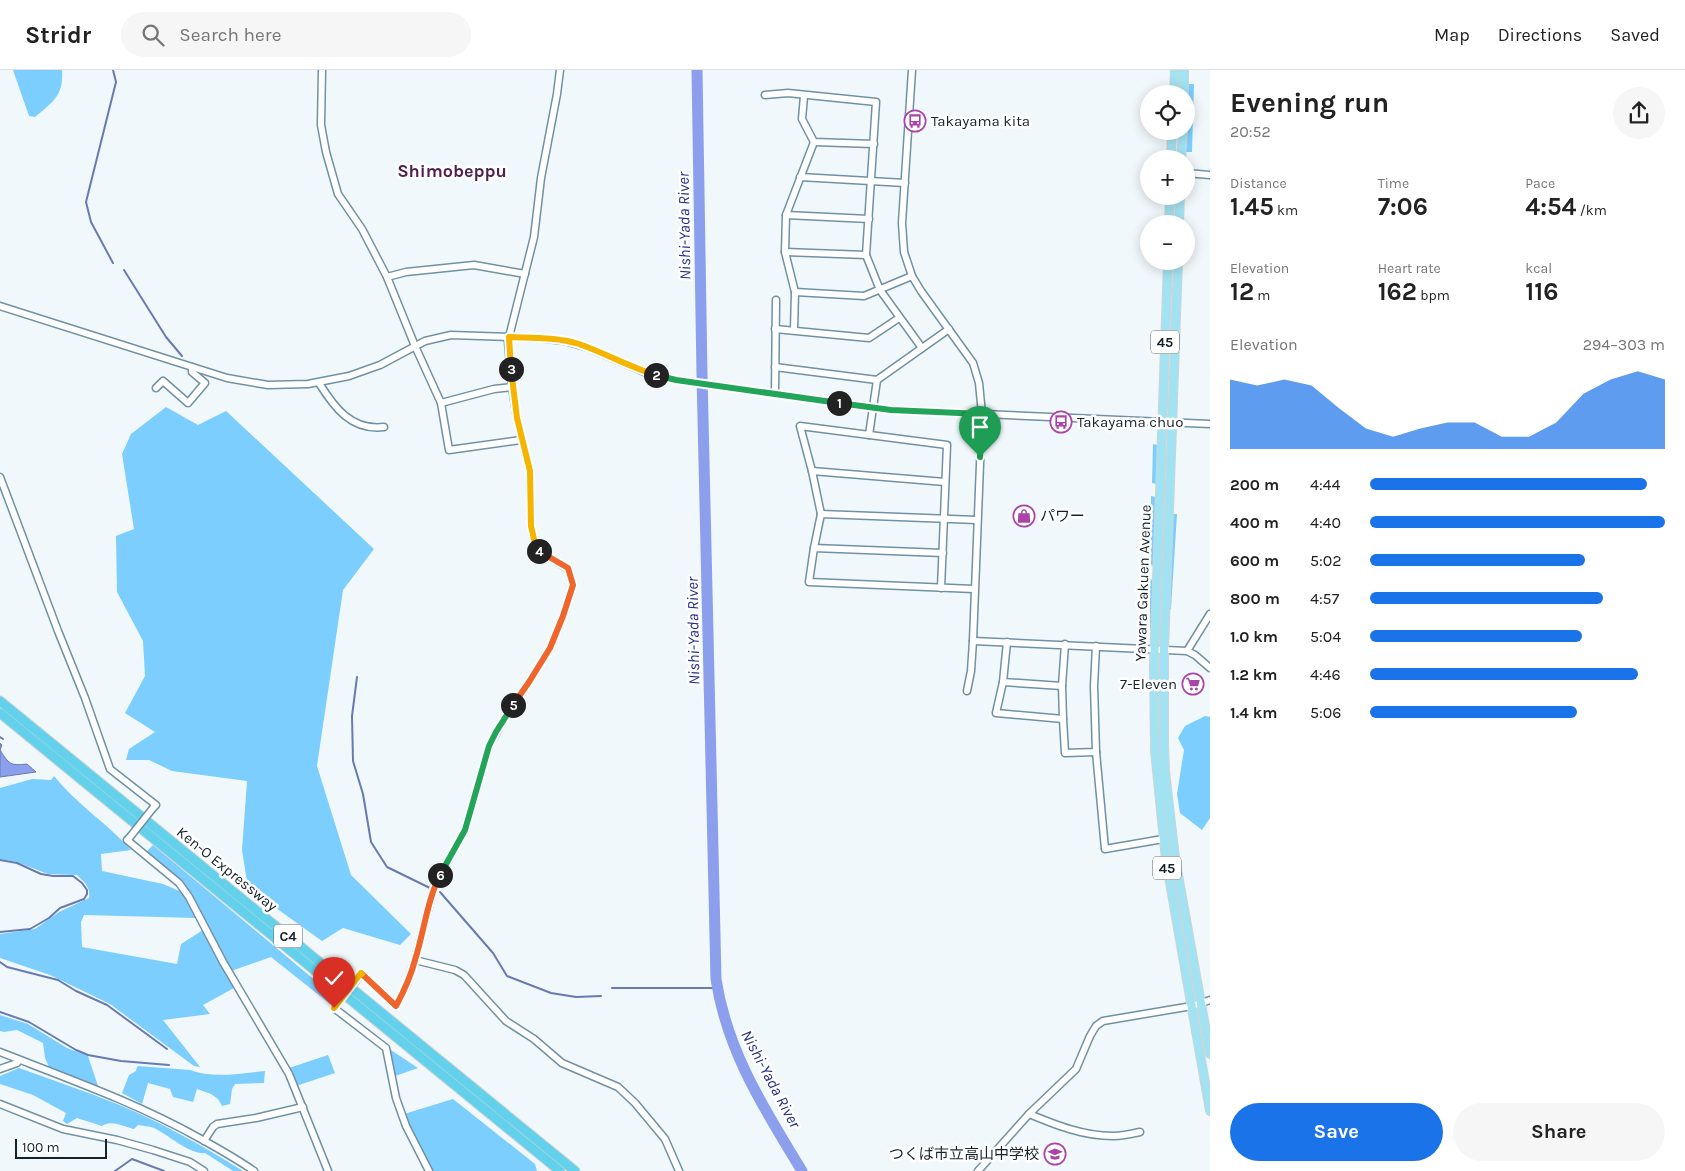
<!DOCTYPE html>
<meta charset="utf-8">
<style>
:root{--surface:#fff;--page:#f6f6f6;--text:#222;--muted:#767676;--line:#e0e0e0;--accent:#1a73e8}
body{margin:0;font-family:Karla,"Noto Sans JP",sans-serif;background:var(--page);color:var(--text);height:100vh;display:flex;flex-direction:column;font-size:19px;white-space:nowrap}
*{box-sizing:border-box;margin:0}
p{font-size:16px;color:var(--muted)}
.icon{flex:none;width:28px;height:28px;fill:none;stroke:currentColor;stroke-width:2;stroke-linecap:round;stroke-linejoin:round}
.map{position:relative;flex:1;overflow:hidden}
.side{display:flex;flex-direction:column;background:var(--surface);width:475px}
.side>*{flex:none}
.buttons{position:absolute;left:1140px;top:15px;display:grid;gap:10px}
.buttons a{display:grid;place-items:center;width:55px;height:55px;border-radius:50%;background:var(--surface);box-shadow:0 2px 12px #0003;font-size:25px}
.scale{position:absolute;left:15px;bottom:12px;width:92px;box-sizing:border-box;padding-left:5px;border:2px solid #15222a;border-top:0;font-size:14px;line-height:18px;white-space:nowrap;color:#15222a;-webkit-text-stroke:4px #fff;paint-order:stroke}
.pin{position:absolute;display:grid;place-items:center;width:42px;height:42px;color:#fff;margin:-51px -21px;border-radius:50% 50% 50% 0;rotate:-45deg;box-shadow:0 0 5px #0007}
.pin .icon{rotate:45deg}
.km{position:absolute;width:25px;height:25px;margin:-12px;border-radius:50%;background:#222;color:#fff;font-size:14px;line-height:25px;text-align:center}
.round{display:grid;place-items:center;flex:none;width:52px;height:52px;border-radius:26px;background:var(--page)}
.headline{display:flex;align-items:center;justify-content:space-between;height:85px;padding:0 20px}
h1{font-size:28px;font-weight:700;line-height:38px}
.metrics{display:grid;grid-template-columns:repeat(3,1fr);gap:8px;height:85px;padding:5px 20px}
.metrics div{display:grid;align-content:center}
.metrics b{font-size:25px;font-weight:700}
.metrics small{font-size:14px;font-weight:400}
.metrics p{font-size:14px}
.chart{height:140px;padding:10px 20px}
.chart p{display:flex;justify-content:space-between}
.chart svg{width:100%;height:90px;margin-top:5px;fill:var(--accent);opacity:.7}
.cta{display:flex;gap:10px;margin-top:auto;padding:10px 20px}
.cta a{flex:1;height:58px;border-radius:30px;background:var(--accent);color:#fff;font-size:20px;font-weight:700;line-height:58px;text-align:center}
.cta a+a{background:var(--page);color:var(--text)}
ul{padding:0 20px;list-style:none;font-size:16px}
li{display:grid;grid-template-columns:80px 60px 1fr;align-items:center;height:38px}
li i{height:12px;border-radius:6px;background:var(--accent)}
header{display:flex;align-items:center;gap:30px;box-sizing:border-box;height:70px;padding:0 25px;background:var(--surface);border-bottom:1px solid var(--line)}
header strong{font-size:24px}
nav{display:flex;gap:28px;margin-inline-start:auto;font-size:18px}
.search{width:350px;height:45px;background:var(--page);display:flex;align-items:center;gap:12px;box-sizing:border-box;padding:0 18px;border-radius:28px;color:var(--muted);font-size:19px}
main{display:flex;flex:1;min-height:0}
.map>svg:first-child{display:block}
.green{fill:#7bcefd}
.water{fill:#8b9fec;stroke:#687ab2}
.lines{fill:none;stroke-linecap:round;stroke-linejoin:round}
.stream{stroke:#687ab2;stroke-width:2}
.river{stroke:#8b9fec;stroke-width:11}
.minor-casing{stroke:#7091a4;stroke-width:9}
.major-casing{stroke:#d0d3d4;stroke-width:10}
.highway-casing{stroke:#d0d3d4;stroke-width:11}
.minor{stroke:#fff;stroke-width:6}
.major{stroke:#a1e3f3;stroke-width:8}
.highway{stroke:#63d1eb;stroke-width:9}
.minor-bridge-casing{stroke:#7091a4;stroke-width:9;stroke-linecap:butt}
.minor-bridge{stroke:#fff;stroke-width:6}
.split-1-casing{stroke:#fff;stroke-width:10}
.split-2-casing{stroke:#fff;stroke-width:10}
.split-3-casing{stroke:#fff;stroke-width:10}
.split-4-casing{stroke:#fff;stroke-width:10}
.split-5-casing{stroke:#fff;stroke-width:10}
.split-6-casing{stroke:#fff;stroke-width:10}
.split-7-casing{stroke:#fff;stroke-width:10}
.split-8-casing{stroke:#fff;stroke-width:10}
.split-1{stroke:#22a559;stroke-width:6}
.split-2{stroke:#22a559;stroke-width:6}
.split-3{stroke:#f5b400;stroke-width:6}
.split-4{stroke:#f5b400;stroke-width:6}
.split-5{stroke:#f0652b;stroke-width:6}
.split-6{stroke:#22a559;stroke-width:6}
.split-7{stroke:#f0652b;stroke-width:6}
.split-8{stroke:#f5b400;stroke-width:6}
.labels{text-anchor:middle;dominant-baseline:central;stroke-width:5;stroke-linejoin:round;paint-order:stroke}
.shield{fill:#fff;stroke:#5b646a;stroke-width:1}
.shield-label{font-size:14px;font-weight:bold;fill:#15222a}
.poi-label{font-size:15px;fill:#15222a;stroke:#fff;text-anchor:start}
.street-label{font-size:15px;fill:#15222a;stroke:#fff}
.water-label{font-size:16px;font-style:italic;fill:#273088;stroke:#fff}
.quarter-label{font-size:18px;font-weight:bold;fill:#501f4f;stroke:#fff}
</style>
<header>
<strong>Stridr</strong>
<div class="search"><svg class="icon" aria-label="search" viewBox="0 0 24 24"><circle cx="10" cy="10" r="6"/><path d="M15 15l6 6"/></svg>Search here</div>
<nav><a>Map</a><a>Directions</a><a>Saved</a></nav>
</header>
<main>
<div class="map">
<svg width="1210" height="1101" viewBox="0 0 1210 1101">
<rect width="100%" height="100%" fill="#f1f8fc"/>
<g class="green">
<path d="M13,0H62C64,25 53,32 35,47L29,46Z"/>
<polygon points="1188,14 1194,14 1192,82 1186,82"/>
<polygon points="166,337 198,355 226,341 374,479 343,520 317,696 351,805 411,864 400,875 343,858 322,871 248,818 242,780 247,711 172,701 149,690 126,690 129,679 155,662 125,643 145,606 143,571 117,522 116,466 134,459 122,384 131,364"/>
<polygon points="1153,374 1158,375 1156,414 1152,413"/>
<polygon points="1151,426 1156,427 1153,496 1151,495"/>
<polygon points="1172,444 1177,444 1171,539 1169,539"/>
<polygon points="1150,509 1153,510 1151,560 1150,560"/>
<polygon points="1205,646 1210,647 1210,748 1202,760 1180,743 1177,724 1184,680 1178,668 1185,656"/>
<path d="M54,706C76,734 107,753 131,780L101,784L102,801L163,814L184,823L197,848L84,845L81,852L82,877L177,894L181,874L203,860L234,918L203,935L210,944L163,950L200,997L194,996L110,934L50,905L0,888V864L35,859L59,842L89,828C91,817 84,812 77,805L48,804L17,792L0,789V718L32,709L51,710Z"/>
<polygon points="153,775 335,927 330,934 271,887 231,901 193,827 183,814 147,781"/>
<polygon points="0,945 28,954 67,978 88,986 98,1016 49,997 45,988 43,973 17,960 4,962 0,961"/>
<polygon points="388,978 418,998 395,1006"/>
<polygon points="328,985 335,1003 296,1016 289,998"/>
<path d="M138,996L190,1000C213,1009 241,1003 265,1001L264,1013L235,1014L232,1019L230,1034L222,1036C217,1024 208,1023 197,1019L193,1032L173,1027L170,1019L148,1013L142,1034L122,1023L129,1005L136,1001L137,997Z"/>
<path d="M19,998C52,1010 85,1021 117,1034C161,1052 203,1076 243,1101H233L205,1083C190,1085 167,1064 154,1058C149,1056 143,1056 138,1055L134,1059C125,1057 111,1049 102,1056L77,1048L67,1054L63,1051L66,1043L33,1025L0,1014V1006Z"/>
<polygon points="453,1029 535,1094 537,1101 431,1101 404,1044"/>
</g>
<path class="water" d="M0,673L2,675L0,680C9,694 10,696 27,694L36,702L0,707Z"/>
<g class="lines">
<g class="stream">
<polyline points="113,193 91,152 86,132 116,12 113,0"/>
<polyline points="124,200 166,267 182,286"/>
<polyline points="357,607 352,646 353,691 363,724 371,772 387,797 430,818"/>
<polyline points="0,667 3,669"/>
<polyline points="0,790 17,793 41,804 53,806 73,806 82,813 87,820 87,824 84,829 60,838 49,848 30,859 0,862"/>
<polyline points="440,822 493,883 507,906 551,923 576,927 601,926"/>
<polyline points="0,892 7,897 58,910 76,921 107,935 167,979"/>
<polyline points="612,918 718,918"/>
<polyline points="0,942 29,952 76,980 88,985 121,991 169,995"/>
<polyline points="115,1101 132,1089 164,1101"/>
</g>
<path class="river" d="M697,0L702,305L716,909C727,982 765,1040 802,1101"/>
<g class="minor-casing">
<g id="minor">
<polyline points="322,0 321,55 326,82 338,124 362,159 387,207 415,276 441,333 449,380 521,370"/>
<polyline points="912,0 902,153 904,182 912,206 921,221 973,293 979,313 982,344 973,571 1187,581 1195,585 1210,598"/>
<polyline points="765,25 788,23 876,32 866,185 880,220 922,278"/>
<polyline points="804,26 802,49 814,72 874,74"/>
<polyline points="1186,103 1210,105"/>
<polyline points="800,107 905,113"/>
<polyline points="786,145 869,149"/>
<polyline points="785,182 866,185"/>
<polyline points="387,207 406,202 474,195 525,204"/>
<polyline points="795,222 864,226 912,206"/>
<polyline points="0,236 227,308 268,315 308,314 349,306 380,295 425,271 451,265 539,268 565,271 589,278 647,303 676,310 891,340 1210,354"/>
<polyline points="775,259 869,268 899,248"/>
<polyline points="794,260 795,222 785,182 786,145 814,72"/>
<polyline points="775,297 877,310 949,259"/>
<path d="M319,313C334,337 351,361 384,357"/>
<polyline points="156,318 163,311 188,333 205,313 192,302 192,297"/>
<polyline points="775,324 776,230"/>
<polyline points="441,333 494,319 512,317"/>
<polyline points="869,365 877,310"/>
<polyline points="812,401 800,356 947,375 941,518"/>
<polyline points="0,407 58,561 85,628 110,699 156,735 153,738"/>
<polyline points="821,444 812,401 945,412"/>
<polyline points="814,478 821,444 977,450"/>
<polyline points="943,483 814,478 809,512 974,519"/>
<polyline points="1007,572 1003,612 996,643 1063,649 1062,616 1065,574"/>
<polyline points="1187,581 1210,544"/>
<polyline points="1003,612 1062,616"/>
<polyline points="967,621 971,601 973,571"/>
<polyline points="1063,649 1065,683 1096,682 1094,616 1096,576"/>
<polyline points="1096,682 1105,779 1163,769"/>
<polyline points="130,767 127,770 179,813 189,827 223,892 289,1004 328,1101"/>
<polyline points="415,890 455,900 464,905 506,951 534,969 562,993 618,1017 635,1033 665,1069 679,1101"/>
<polyline points="359,907 361,903 396,936 407,914 415,890 434,817 465,760 489,676 507,644 529,612 550,578 563,546 573,515 568,499 536,478 531,456 530,401 517,348 512,317 508,271 534,167 541,108 557,24 560,0"/>
<polyline points="336,935 334,938 386,978 396,1028 406,1056 429,1101"/>
<path d="M0,982C69,1009 137,1033 201,1069C219,1079 237,1089 254,1101"/>
<polyline points="0,999 17,993 19,990"/>
<polyline points="0,1034 63,1059 117,1070 153,1080 190,1092 204,1101"/>
<path d="M1029,1044C1056,1055 1083,1066 1113,1066C1122,1066 1131,1064 1140,1062"/>
<polyline points="204,1071 213,1057 217,1054 256,1048 303,1037"/>
<polyline points="978,1101 1029,1044 1076,999 1090,966 1096,956 1103,951 1192,936 1210,930"/>
</g>
</g>
<g class="major-casing">
<g id="major">
<polyline points="1174,24 1175,0"/>
<polyline points="1184,24 1184,0"/>
<polyline points="1171,89 1172,61"/>
<polyline points="1181,89 1183,61"/>
<polyline points="1169,154 1170,126"/>
<polyline points="1179,154 1180,126"/>
<polyline points="1168,191 1154,597 1155,681 1166,790 1210,1041"/>
<polyline points="1178,191 1164,579 1164,673 1165,701 1175,788 1210,984"/>
</g>
</g>
<g class="highway-casing">
<g id="highway">
<polyline points="0,631 575,1101"/>
<polyline points="0,643 560,1101"/>
</g>
</g>
<use href="#minor" class="minor"/>
<use href="#major" class="major"/>
<use href="#highway" class="highway"/>
<g class="minor-bridge-casing">
<g id="minor-bridge">
<polyline points="130,767 153,738"/>
<polyline points="336,935 359,907"/>
</g>
</g>
<use href="#minor-bridge" class="minor-bridge"/>
</g>
<g class="lines">
<g class="split-1-casing">
<polyline id="split-1" points="839,333 891,340 982,344 980,387"/>
</g>
<g class="split-2-casing">
<polyline id="split-2" points="656,305 676,310 839,333"/>
</g>
<g class="split-3-casing">
<path id="split-3" d="M511,299L509,267C532,268 556,267 579,274C605,283 629,297 656,305"/>
</g>
<g class="split-4-casing">
<polyline id="split-4" points="511,299 517,348 530,401 531,456 536,478 539,481"/>
</g>
<g class="split-5-casing">
<polyline id="split-5" points="513,635 529,612 550,578 563,546 573,515 568,498 539,481"/>
</g>
<g class="split-6-casing">
<polyline id="split-6" points="440,805 465,760 489,676 496,662 513,635"/>
</g>
<g class="split-7-casing">
<path id="split-7" d="M362,904L396,936C404,921 411,906 415,890C424,862 427,831 440,805"/>
</g>
<g class="split-8-casing">
<polyline id="split-8" points="334,938 361,903 362,904"/>
</g>
<use href="#split-1" class="split-1"/>
<use href="#split-2" class="split-2"/>
<use href="#split-3" class="split-3"/>
<use href="#split-4" class="split-4"/>
<use href="#split-5" class="split-5"/>
<use href="#split-6" class="split-6"/>
<use href="#split-7" class="split-7"/>
<use href="#split-8" class="split-8"/>
</g>
<defs>
<g id="bus-ring" transform="scale(1.125)"><circle r="9.5" fill="#fff" stroke="#ab44a8" stroke-width="1.5"/><path d="M-5-6H5V4H4V6H2V4H-2V6H-4V4H-5ZM-3.5-4V0h7V-4ZM-3.5 1.2v1.5H-2V1.2ZM2 1.2v1.5H3.5V1.2Z" fill="#ab44a8"/></g>
<g id="shop-ring" transform="scale(1.125)"><circle r="9.5" fill="#fff" stroke="#ab44a8" stroke-width="1.5"/><path d="M-5-2.5h2.3a2.7 3.5 0 0 1 5.4 0H5L5.5 6h-11ZM-1.5-2.5h3a1.5 2.3 0 0 0-3 0Z" fill="#ab44a8"/></g>
<g id="supermarket-ring" transform="scale(1.125)"><circle r="9.5" fill="#fff" stroke="#ab44a8" stroke-width="1.5"/><path d="M-6-5.5h2.5l.6 2H6L4.5 2H-2.5L-4.4-4H-6ZM-1.5 3.2a1.3 1.3 0 1 0 .1 0ZM3 3.2a1.3 1.3 0 1 0 .1 0Z" fill="#ab44a8"/></g>
<g id="school-ring" transform="scale(1.125)"><circle r="9.5" fill="#fff" stroke="#ab44a8" stroke-width="1.5"/><path d="M0-5L7-2L0 1L-7-2ZM-4 1L0 2.5L4 1V4Q0 6-4 4Z" fill="#ab44a8"/></g>
</defs>
<g fill-rule="evenodd">
<use href="#bus-ring" x="915" y="51"/>
<use href="#bus-ring" x="1061" y="352"/>
<use href="#shop-ring" x="1024" y="446"/>
<use href="#supermarket-ring" x="1193" y="614"/>
<use href="#school-ring" x="1055" y="1084"/>
</g>
<g class="labels">
<g class="shield">
<rect x="1151" y="260.5" width="28" height="23" rx="4"/>
<rect x="1153" y="786.5" width="28" height="23" rx="4"/>
<rect x="274" y="854.5" width="28" height="23" rx="4"/>
</g>
<g class="shield-label">
<text x="1165" y="272">45</text>
<text x="1167" y="798">45</text>
<text x="288" y="866">C4</text>
</g>
<g class="poi-label">
<text x="931" y="51">Takayama kita</text>
<text x="1077" y="352">Takayama chuo</text>
<text x="1040" y="446">パワー</text>
<text x="1177" y="614" text-anchor="end">7-Eleven</text>
<text x="1039" y="1084" text-anchor="end">つくば市立高山中学校</text>
</g>
<g class="street-label">
<text transform="translate(1143 513) rotate(-88)">Yawara Gakuen Avenue</text>
<text transform="translate(227 799) rotate(39)">Ken-O Expressway</text>
</g>
<g class="water-label">
<text transform="translate(684 156) rotate(-91)">Nishi-Yada River</text>
<text transform="translate(693 561) rotate(-91)">Nishi-Yada River</text>
<text transform="translate(771 1009) rotate(62)">Nishi-Yada River</text>
</g>
<g class="quarter-label">
<text x="452" y="101">Shimobeppu</text>
</g>
</g>
</svg>
<div class="buttons">
<a><svg class="icon" aria-label="locate" viewBox="0 0 24 24"><circle cx="12" cy="12" r="6"/><path d="M12 2v4M12 18v4M2 12h4M18 12h4"/></svg></a>
<a>+</a>
<a>−</a>
</div>
<div class="scale">100 m</div>
<div class="pin" style="left:980px;top:387px;background:#1e9e55"><svg class="icon" aria-label="arrive" viewBox="0 0 24 24"><path d="M6 21V4h12l-3 4 3 4H6"/></svg></div>
<div class="pin" style="left:334px;top:938px;background:#d93025"><svg class="icon" aria-label="check" viewBox="0 0 24 24"><path d="M5 12l5 5 9-10"/></svg></div>
<b class="km" style="left:839px;top:333px">1</b>
<b class="km" style="left:656px;top:305px">2</b>
<b class="km" style="left:511px;top:299px">3</b>
<b class="km" style="left:539px;top:481px">4</b>
<b class="km" style="left:513px;top:635px">5</b>
<b class="km" style="left:440px;top:805px">6</b>
</div>
<section class="side">
<div class="headline"><div><h1>Evening run</h1><p>20:52</p></div><a class="round"><svg class="icon" aria-label="share" viewBox="0 0 24 24"><path d="M12 15V3M7 8l5-5 5 5M5 13v7h14v-7"/></svg></a></div>
<div class="metrics">
<div><p>Distance</p><b>1.45<small> km</small></b></div>
<div><p>Time</p><b>7:06</b></div>
<div><p>Pace</p><b>4:54<small> /km</small></b></div>
</div>
<div class="metrics">
<div><p>Elevation</p><b>12<small> m</small></b></div>
<div><p>Heart rate</p><b>162<small> bpm</small></b></div>
<div><p>kcal</p><b>116</b></div>
</div>
<div class="chart"><p><span>Elevation</span>294–303 m</p>
<svg viewBox="0 0 160 44" preserveAspectRatio="none"><path d="M0 44V10L10 13L20 10L30 13L40 24L50 34L60 38L70 34L80 31L90 31L100 38L110 38L120 31L130 17L140 10L150 6L160 10V44z"/></svg>
</div>
<ul>
<li><b>200 m</b>4:44<i style="width:94%"></i></li>
<li><b>400 m</b>4:40<i style="width:100%"></i></li>
<li><b>600 m</b>5:02<i style="width:73%"></i></li>
<li><b>800 m</b>4:57<i style="width:79%"></i></li>
<li><b>1.0 km</b>5:04<i style="width:72%"></i></li>
<li><b>1.2 km</b>4:46<i style="width:91%"></i></li>
<li><b>1.4 km</b>5:06<i style="width:70%"></i></li>
</ul>
<div class="cta"><a>Save</a><a>Share</a></div>
</section>
</main>
